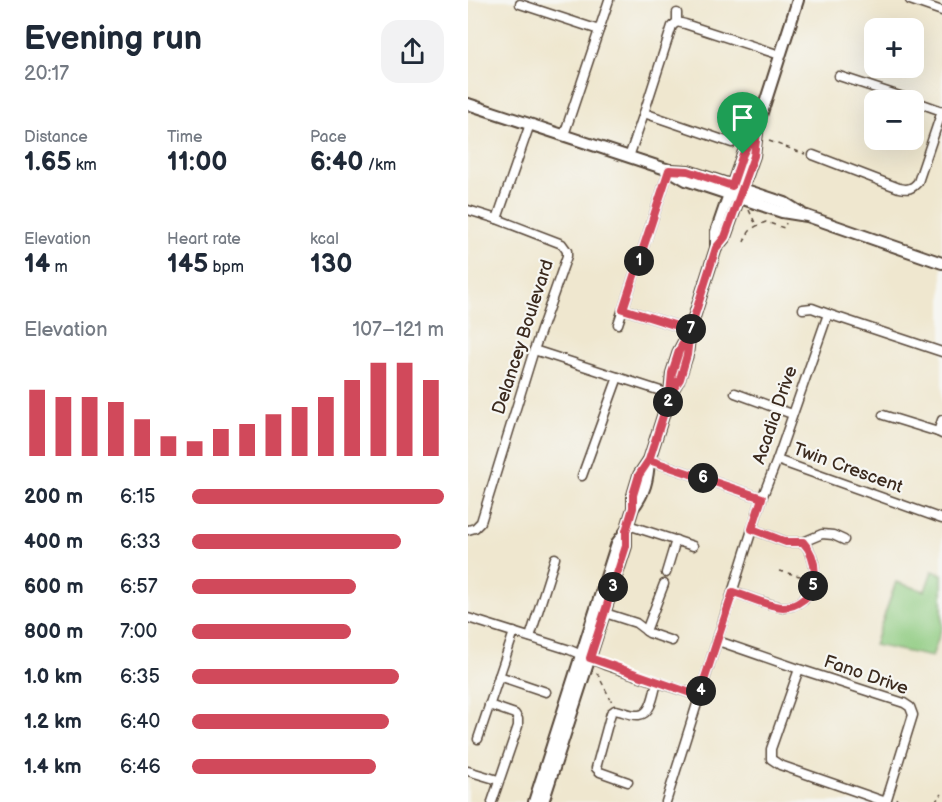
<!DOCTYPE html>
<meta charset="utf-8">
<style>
:root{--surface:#fff;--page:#f2f2f3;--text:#1f2937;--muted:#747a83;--accent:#d1495b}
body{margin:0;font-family:"Balsamiq Sans",sans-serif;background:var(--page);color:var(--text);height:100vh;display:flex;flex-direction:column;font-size:22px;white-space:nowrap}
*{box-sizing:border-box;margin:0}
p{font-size:20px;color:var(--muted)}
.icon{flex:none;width:33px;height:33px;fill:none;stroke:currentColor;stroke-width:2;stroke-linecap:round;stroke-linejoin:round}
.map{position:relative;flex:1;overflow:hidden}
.drawer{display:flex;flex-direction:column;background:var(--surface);width:468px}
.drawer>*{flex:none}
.controls{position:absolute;left:396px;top:18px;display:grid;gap:12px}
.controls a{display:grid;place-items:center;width:60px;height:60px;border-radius:12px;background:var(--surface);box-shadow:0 6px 24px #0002;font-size:30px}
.pin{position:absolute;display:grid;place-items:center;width:51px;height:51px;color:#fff;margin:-62px -26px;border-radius:50% 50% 50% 0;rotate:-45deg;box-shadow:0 0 6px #0007}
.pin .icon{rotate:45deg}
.km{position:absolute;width:30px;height:30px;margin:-15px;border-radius:50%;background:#222;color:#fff;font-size:16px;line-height:30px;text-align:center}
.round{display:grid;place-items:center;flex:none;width:63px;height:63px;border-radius:18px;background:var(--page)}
.head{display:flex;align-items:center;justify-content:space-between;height:102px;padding:0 24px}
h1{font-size:33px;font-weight:700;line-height:45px}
.stats{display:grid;grid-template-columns:repeat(3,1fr);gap:9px;height:102px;padding:6px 24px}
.stats div{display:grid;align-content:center}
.stats b{font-size:26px;font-weight:700}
.stats small{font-size:16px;font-weight:400}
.stats p{font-size:16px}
.chart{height:168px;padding:12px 24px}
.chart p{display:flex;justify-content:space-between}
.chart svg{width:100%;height:108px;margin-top:6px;stroke:var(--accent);stroke-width:6}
ul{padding:0 24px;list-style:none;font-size:20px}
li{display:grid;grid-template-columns:96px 72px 1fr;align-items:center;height:45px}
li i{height:15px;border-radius:8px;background:var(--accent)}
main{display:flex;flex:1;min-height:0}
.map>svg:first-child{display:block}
.green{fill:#8ecb80;stroke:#647a4f;stroke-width:1.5}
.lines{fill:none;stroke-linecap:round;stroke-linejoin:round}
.minor-casing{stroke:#564639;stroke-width:11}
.major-casing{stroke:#564639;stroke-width:14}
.path{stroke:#564639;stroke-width:1.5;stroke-dasharray:4.5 4.5;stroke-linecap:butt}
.minor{stroke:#fff;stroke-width:8}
.major{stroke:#fff;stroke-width:10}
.route-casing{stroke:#fff;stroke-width:12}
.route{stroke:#d1495b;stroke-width:8}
.labels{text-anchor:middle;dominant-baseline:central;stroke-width:4.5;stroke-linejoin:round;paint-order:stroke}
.street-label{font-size:18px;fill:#3b2a1e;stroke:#f6f6f2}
</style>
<main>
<section class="drawer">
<div class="head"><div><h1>Evening run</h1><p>20:17</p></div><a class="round"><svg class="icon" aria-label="share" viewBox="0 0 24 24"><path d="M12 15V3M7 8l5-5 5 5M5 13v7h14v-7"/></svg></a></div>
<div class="stats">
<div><p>Distance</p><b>1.65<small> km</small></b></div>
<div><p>Time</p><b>11:00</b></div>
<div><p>Pace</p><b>6:40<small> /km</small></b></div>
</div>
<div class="stats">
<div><p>Elevation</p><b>14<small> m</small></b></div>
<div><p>Heart rate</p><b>145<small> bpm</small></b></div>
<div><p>kcal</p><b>130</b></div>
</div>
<div class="chart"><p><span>Elevation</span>107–121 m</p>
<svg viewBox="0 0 160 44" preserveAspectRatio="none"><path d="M5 44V17M15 44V20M25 44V20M35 44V22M45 44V29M55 44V36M65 44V38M75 44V33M85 44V31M95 44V27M105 44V24M115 44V20M125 44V13M135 44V6M145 44V6M155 44V13"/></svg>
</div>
<ul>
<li><b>200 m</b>6:15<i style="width:100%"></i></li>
<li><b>400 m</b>6:33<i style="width:83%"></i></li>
<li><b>600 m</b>6:57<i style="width:65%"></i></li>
<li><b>800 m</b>7:00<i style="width:63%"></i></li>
<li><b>1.0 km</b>6:35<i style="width:82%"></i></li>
<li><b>1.2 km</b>6:40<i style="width:78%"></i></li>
<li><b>1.4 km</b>6:46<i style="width:73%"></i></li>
</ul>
</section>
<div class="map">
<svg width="474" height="802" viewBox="0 0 474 802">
<rect width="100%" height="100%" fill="#f6f6f2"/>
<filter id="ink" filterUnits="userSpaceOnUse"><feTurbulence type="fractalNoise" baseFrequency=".0167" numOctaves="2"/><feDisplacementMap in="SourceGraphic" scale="12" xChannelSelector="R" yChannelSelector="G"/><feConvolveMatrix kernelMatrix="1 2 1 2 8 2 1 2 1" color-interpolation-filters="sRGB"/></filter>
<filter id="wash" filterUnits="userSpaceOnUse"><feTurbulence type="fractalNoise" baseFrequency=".008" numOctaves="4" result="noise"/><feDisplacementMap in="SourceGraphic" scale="24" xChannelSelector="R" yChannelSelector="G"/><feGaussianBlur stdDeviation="1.35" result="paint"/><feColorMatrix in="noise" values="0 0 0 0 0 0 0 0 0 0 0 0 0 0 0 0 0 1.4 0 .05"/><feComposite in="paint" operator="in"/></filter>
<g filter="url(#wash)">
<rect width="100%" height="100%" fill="#efe7cf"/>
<polygon class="green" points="464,571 474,574 474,627 464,657 406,645 428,582 457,591"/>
</g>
<g filter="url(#ink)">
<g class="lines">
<g class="minor-casing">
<g id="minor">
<polyline points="442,0 474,11"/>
<polyline points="52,4 131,30"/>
<polyline points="209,22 217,24 312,55"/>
<polyline points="371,76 444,100"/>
<polyline points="446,101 474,111"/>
<polyline points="176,113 264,143"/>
<polyline points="96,135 141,0"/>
<path d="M345,155L431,188C440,190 444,189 450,182L474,111"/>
<polyline points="161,157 176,113 204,26 209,22 209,13"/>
<polyline points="0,210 29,219 94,244 99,251 99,256 66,350 13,522 7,528 0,530"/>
<polyline points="29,219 62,124"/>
<polyline points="155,309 222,330"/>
<polyline points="335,309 344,308 360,314"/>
<polyline points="150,324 201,170"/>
<polyline points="66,350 202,394"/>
<polyline points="267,393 324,414"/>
<polyline points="415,415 470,432"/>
<polyline points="474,420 470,432 474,434"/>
<polyline points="181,460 294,498"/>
<polyline points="309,460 474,519"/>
<polyline points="114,476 150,377"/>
<polyline points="160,525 225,546"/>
<polyline points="284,529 318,542 335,542 354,534 365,535 376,540"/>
<polyline points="198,573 208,540"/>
<path d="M265,592C279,596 302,606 315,607C322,607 328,605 333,601C353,588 349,557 335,542"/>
<polyline points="137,613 168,623 181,633 204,641"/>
<polyline points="0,618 102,650 137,665 231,696"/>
<polyline points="178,631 196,584"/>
<polyline points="62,637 87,558"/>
<polyline points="250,641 331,669 436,703 442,707 445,715 418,802 312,765 303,759 303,749 331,669"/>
<polyline points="31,676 78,692"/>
<polyline points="21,705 47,714 50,719 50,726 24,802"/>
<polyline points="10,739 46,632"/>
<polyline points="0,771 30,780"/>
<path d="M160,782L132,772L128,768L143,713L147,710C154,711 164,716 171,715C184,714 186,692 189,682"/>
<polyline points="198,802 294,498 309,460 360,314 474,352"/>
</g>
</g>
<g class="major-casing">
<g id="major">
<polyline points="0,104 201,170 218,180 314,212 339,216 474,263"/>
<polyline points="204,170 220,171 317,203 333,213"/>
<polyline points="248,248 257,237 286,156 290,125 330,0"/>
<polyline points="204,391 211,379 219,355 222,330 248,248 248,232 275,154 290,125"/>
<path d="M165,508C177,493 180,479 181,460"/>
<polyline points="66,802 149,543 158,531"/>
<polyline points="75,802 158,546 158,531 165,508 165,495 171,475 181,460 202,394 204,373 211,351 222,330"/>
</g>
</g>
<g class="path">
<polyline points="301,141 337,154"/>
<polyline points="281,210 288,225"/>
<path d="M276,242C281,229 285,227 298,222L316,228L318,223"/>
<polyline points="311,571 332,576 338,581"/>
<polyline points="129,673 145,704"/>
<polyline points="428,798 430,802"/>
<polyline points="467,802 474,794"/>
</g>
<use href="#minor" class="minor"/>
<use href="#major" class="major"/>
</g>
</g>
<g class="lines" filter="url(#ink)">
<g class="route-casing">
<path id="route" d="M275,154L264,186L220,171L201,170L155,309L222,330L219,355L212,379L202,394L181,460L171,475L165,495V508L158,531V546L122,658L231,696L265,592C279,596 302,607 315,607C322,607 328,605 333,601C353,588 349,557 335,542H318L284,529L294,498L181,460L202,394L204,373L211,351L222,330L248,248L257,237L286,156L290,125L275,154"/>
</g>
<use href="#route" class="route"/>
</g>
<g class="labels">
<g class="street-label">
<text transform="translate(55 337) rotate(-72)">Delancey Boulevard</text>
<text transform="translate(307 415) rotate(-71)">Acadia Drive</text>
<text transform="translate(380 468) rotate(20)">Twin Crescent</text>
<text transform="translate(398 675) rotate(19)">Fano Drive</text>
</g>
</g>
</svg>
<div class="controls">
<a>+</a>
<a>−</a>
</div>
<div class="pin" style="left:275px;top:154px;background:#1e9e55"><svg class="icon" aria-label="arrive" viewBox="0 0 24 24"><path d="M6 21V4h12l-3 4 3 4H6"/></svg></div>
<b class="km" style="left:171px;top:261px">1</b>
<b class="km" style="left:200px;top:402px">2</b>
<b class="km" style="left:145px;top:587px">3</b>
<b class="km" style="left:233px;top:691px">4</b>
<b class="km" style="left:345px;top:586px">5</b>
<b class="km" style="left:235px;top:478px">6</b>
<b class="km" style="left:223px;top:329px">7</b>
</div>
</main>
